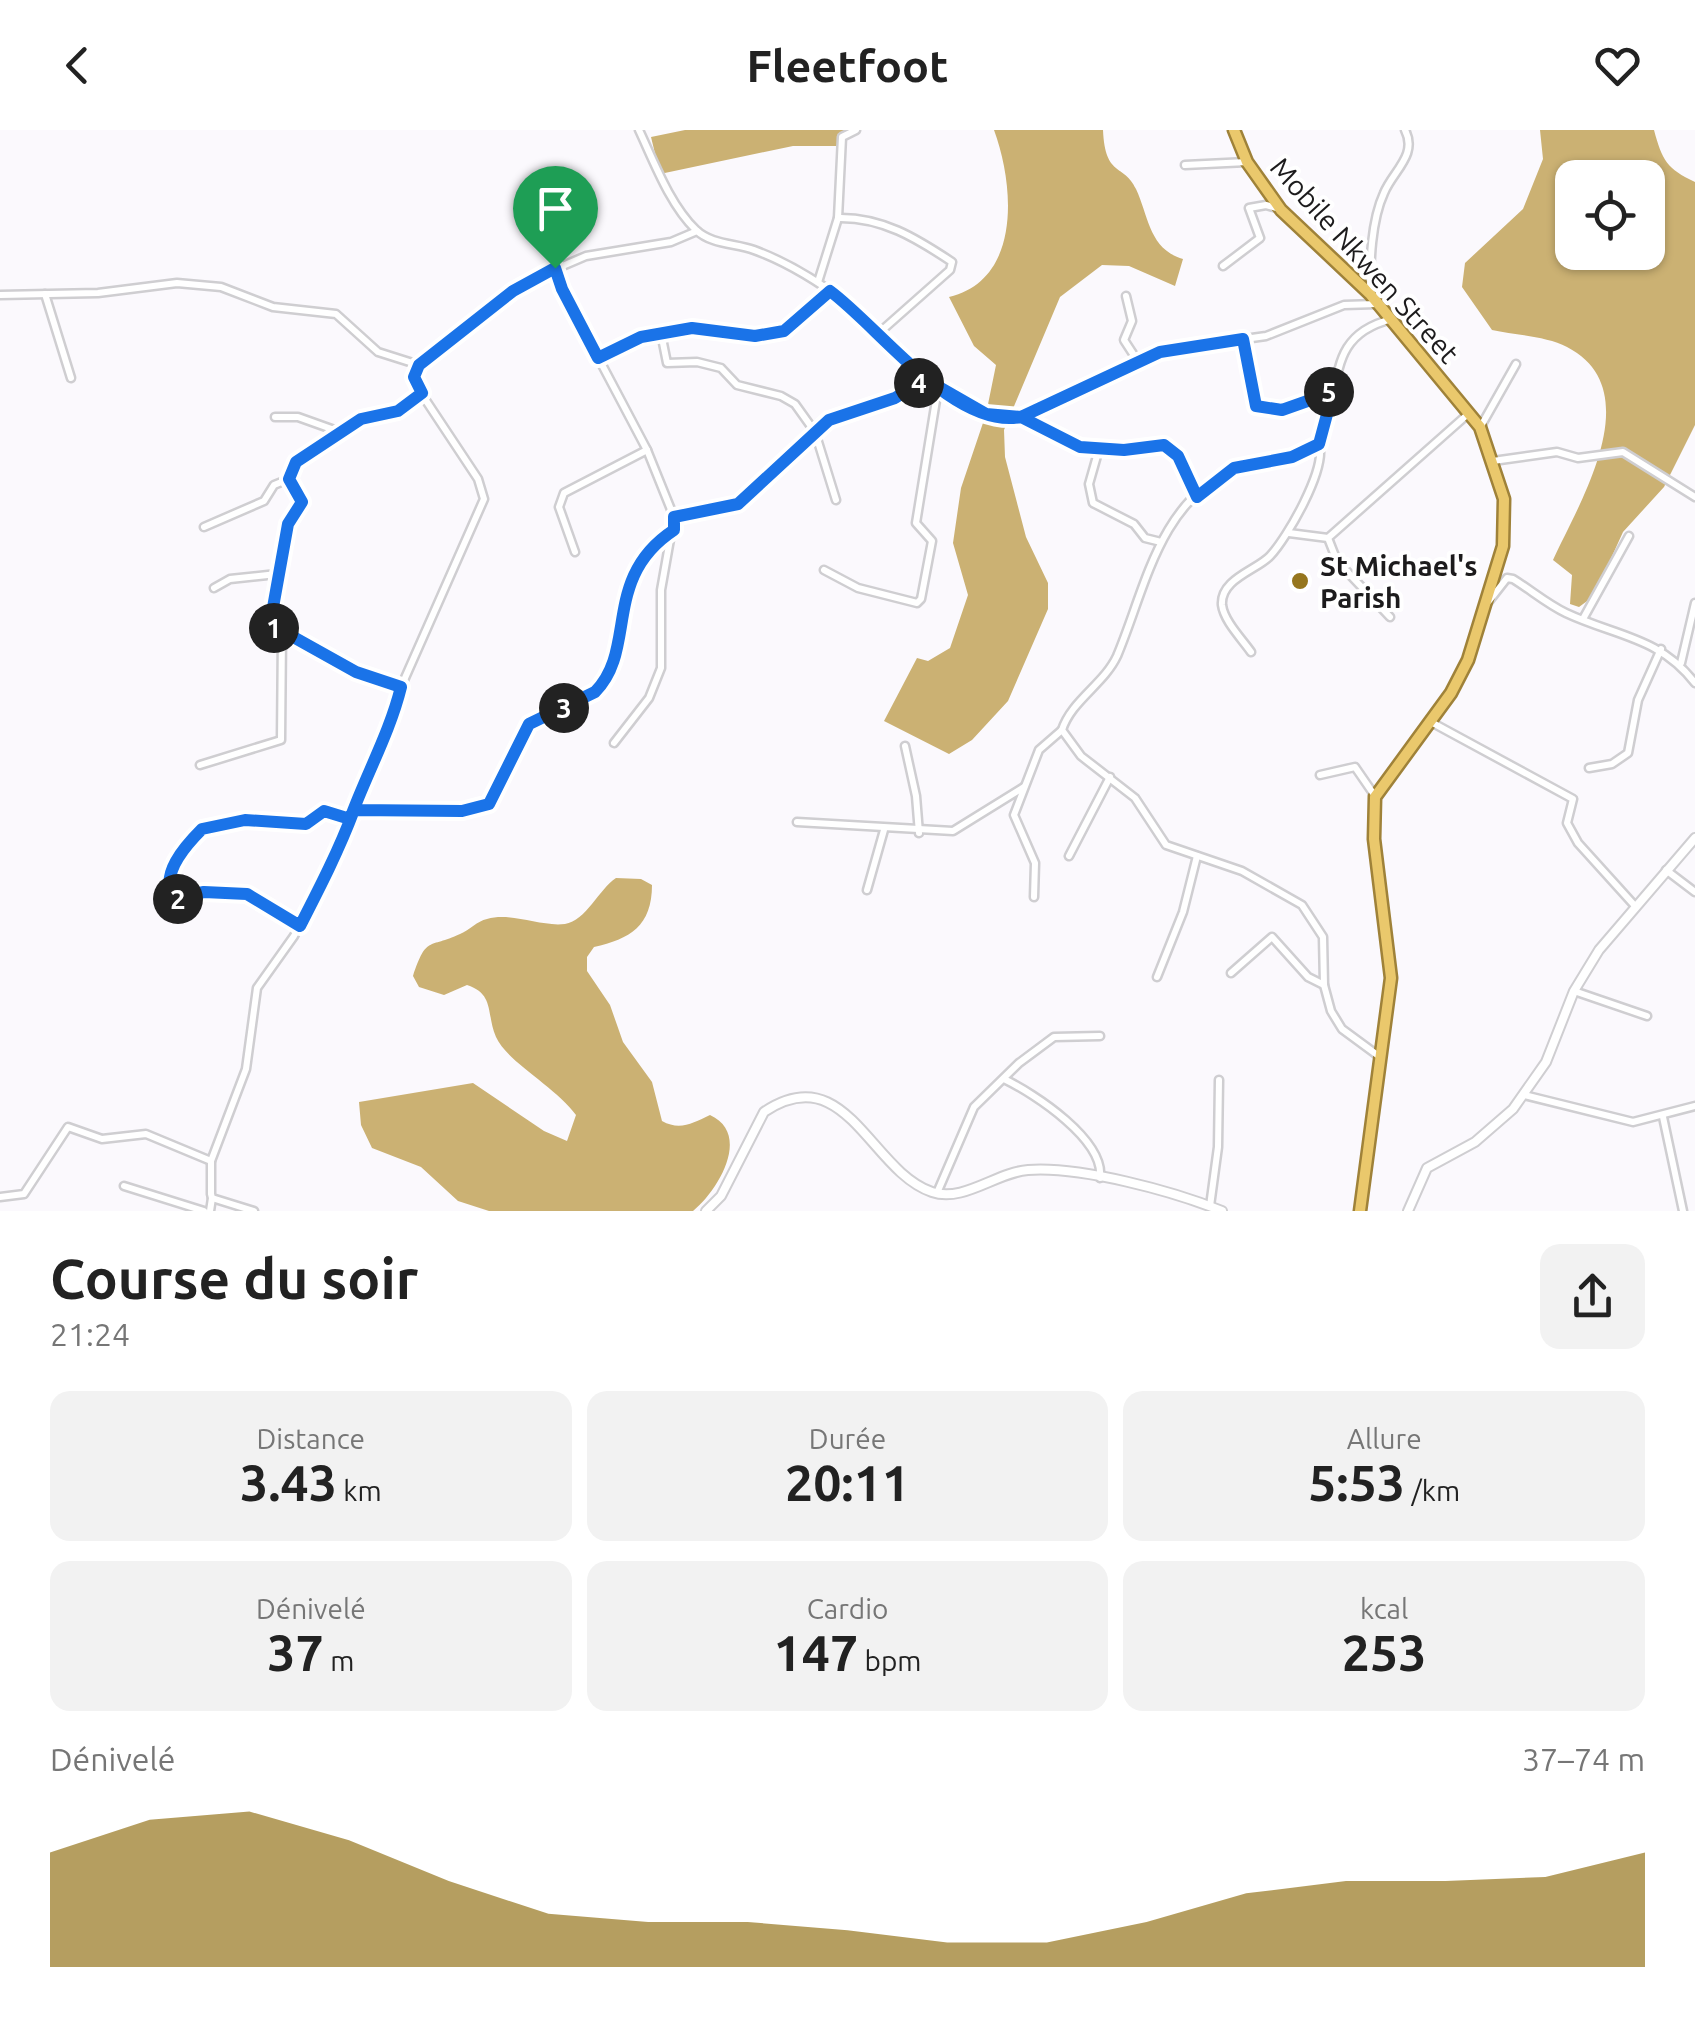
<!DOCTYPE html>
<html lang="fr">
<meta charset="utf-8">
<style>
:root{--surface:#fff;--page:#f2f2f2;--text:#222;--muted:#767676;--accent:#96761e}
body{margin:0;font-family:Ubuntu,sans-serif;background:var(--page);color:var(--text);height:100vh;display:flex;flex-direction:column;font-size:38px;white-space:nowrap}
*{box-sizing:border-box;margin:0}
p{font-size:32px;color:var(--muted)}
.icon{flex:none;width:55px;height:55px;fill:none;stroke:currentColor;stroke-width:2;stroke-linecap:round;stroke-linejoin:round}
.map{position:relative;height:1081px;overflow:hidden}
.details{display:flex;flex-direction:column;background:var(--surface);flex:1}
.details>*{flex:none}
.buttons{position:absolute;left:1555px;top:30px;display:grid;gap:20px}
.buttons a{display:grid;place-items:center;width:110px;height:110px;border-radius:20px;background:var(--surface);box-shadow:0 2px 8px #0004;font-size:50px}
.pin{position:absolute;display:grid;place-items:center;width:85px;height:85px;color:#fff;margin:-102px -42px;border-radius:50% 50% 50% 0;rotate:-45deg;box-shadow:0 0 10px #0007}
.pin .icon{rotate:45deg}
.km{position:absolute;width:50px;height:50px;margin:-25px;border-radius:50%;background:#222;color:#fff;font-size:28px;line-height:50px;text-align:center}
.round{display:grid;place-items:center;flex:none;width:105px;height:105px;border-radius:20px;background:var(--page)}
.summary{display:flex;align-items:center;justify-content:space-between;height:170px;padding:0 50px}
h1{font-size:55px;font-weight:700;line-height:75px}
.stats{display:grid;grid-template-columns:repeat(3,1fr);gap:15px;height:170px;padding:10px 50px}
.stats div{display:grid;align-content:center;border-radius:20px;background:var(--page);text-align:center}
.stats b{font-size:50px;font-weight:700}
.stats small{font-size:28px;font-weight:400}
.stats p{font-size:28px}
.chart{height:280px;padding:20px 50px}
.chart p{display:flex;justify-content:space-between}
.chart svg{width:100%;height:180px;margin-top:10px;fill:var(--accent);opacity:.7}
header{display:flex;justify-content:space-between;align-items:center;height:130px;padding:0 50px;background:var(--surface);font-size:45px;font-weight:700}
.map>svg:first-child{display:block}
.forest{fill:#cbb173;fill-rule:evenodd}
.lines{fill:none;stroke-linecap:round;stroke-linejoin:round}
.minor-casing{stroke:#cfced1;stroke-width:11}
.tertiary-casing{stroke:#cfced1;stroke-width:12}
.trunk-casing{stroke:#9f8239;stroke-width:15}
.minor{stroke:#fff;stroke-width:6}
.tertiary{stroke:#fff;stroke-width:8}
.trunk{stroke:#eac86c;stroke-width:10}
.route-casing{stroke:#fff;stroke-width:20}
.route{stroke:#1a73e8;stroke-width:12}
.poi-dot{fill:#96761e;stroke:#fff;stroke-width:4}
.labels{text-anchor:middle;dominant-baseline:central;stroke-width:8;stroke-linejoin:round;paint-order:stroke}
.street-label{font-size:28px;fill:#1c1b1c;stroke:#fff}
.poi-label{font-size:28px;font-weight:bold;fill:#1c1b1c;stroke:#fff;text-anchor:start}
</style>
<header><svg class="icon" aria-label="back" viewBox="0 0 24 24"><path d="M15 5l-7 7 7 7"/></svg>Fleetfoot<svg class="icon" aria-label="heart" viewBox="0 0 24 24"><path d="M12 20l-8-8c-3-5 5-10 8-4 3-6 11-1 8 4z"/></svg></header>
<div class="map">
<svg width="1695" height="1081" viewBox="0 0 1695 1081">
<rect width="100%" height="100%" fill="#fbf9fd"/>
<g class="forest">
<polygon points="685,0 856,0 846,3 842,16 793,16 660,44 651,7"/>
<path d="M994,0H1103C1105,48 1124,33 1136,59C1149,87 1149,119 1183,129L1175,156L1129,136L1102,135L1060,167L1004,300L1005,327L1026,407L1048,453V479L1008,571L972,610L949,624L884,591L917,528L928,531L950,518L968,465L953,413L961,358L986,284L996,235L974,216L949,167C1021,150 1015,57 994,0Z"/>
<path d="M1540,0H1654C1662,30 1667,39 1695,52V295L1664,357L1623,402L1594,466L1579,477L1570,474L1572,445L1553,430C1579,373 1650,260 1567,217C1546,206 1515,205 1492,200L1462,157L1465,133L1523,79L1543,29ZM1572,48H1648V122H1572Z"/>
<path d="M616,748L641,749L652,755C652,796 630,809 594,817L587,827V841L610,875L623,912L652,952L662,991C680,1001 693,993 710,985C752,1004 718,1061 693,1081H489L458,1071L421,1037L372,1018L361,995L359,972L473,953L544,1001L567,1011L576,985C556,957 507,932 496,907C486,884 495,864 467,855L444,865L419,857L413,846C427,805 428,819 460,804C470,800 477,791 487,789C512,782 540,797 565,794C586,791 599,759 616,748Z"/>
</g>
<g class="lines">
<g class="minor-casing">
<g id="minor">
<path d="M639,0C654,32 670,75 696,100C712,115 735,113 754,120C787,132 819,152 847,173C892,209 954,301 1021,287L1159,221L1266,206L1344,175L1377,174"/>
<polyline points="1185,35 1247,32"/>
<path d="M838,88C882,87 916,108 952,132L950,140L880,202"/>
<polyline points="1223,136 1260,108 1249,78 1266,75 1280,79"/>
<polyline points="555,138 562,159 647,320 674,387 661,460 661,538 649,568 614,613"/>
<polyline points="818,152 838,88 842,7 856,0"/>
<path d="M1370,163C1370,133 1371,91 1384,63C1393,41 1418,25 1405,0"/>
<polyline points="45,164 71,248"/>
<polyline points="0,165 98,163 177,153 221,157 273,177 336,184 378,222 419,235"/>
<polyline points="1126,166 1132,191 1124,210 1137,230"/>
<polyline points="661,203 667,233 697,232 721,238 737,255 781,266 795,274 815,302 836,370"/>
<polyline points="1243,209 1256,275 1282,280 1333,261"/>
<polyline points="599,228 641,207 692,198 755,206 784,201 830,161"/>
<polyline points="275,287 298,287 340,302"/>
<polyline points="1021,287 1080,317 1123,320 1165,315 1178,327 1197,367"/>
<polyline points="1481,296 1516,234"/>
<polyline points="1099,319 1089,354 1093,373 1134,394 1145,408 1161,412"/>
<polyline points="1493,331 1557,322 1578,328 1623,322 1695,367"/>
<polyline points="289,349 302,372 288,394 270,494 356,542 401,557"/>
<polyline points="674,387 737,374 829,289 895,268 925,249"/>
<polyline points="204,397 264,371 274,355 289,349 304,326 349,296 369,285 398,281 422,263"/>
<polyline points="1289,403 1328,408"/>
<polyline points="575,422 559,377 564,363 647,320"/>
<polyline points="824,440 858,458 917,473 921,469 932,411 916,393 938,258"/>
<polyline points="214,458 230,449 277,444"/>
<path d="M1489,471L1507,448L1513,449C1531,460 1547,474 1566,483C1615,506 1660,507 1695,553"/>
<polyline points="1390,487 1337,431 1328,408 1468,284"/>
<polyline points="1583,489 1629,406"/>
<path d="M1251,522C1242,509 1224,491 1222,475C1220,449 1257,440 1270,426C1287,408 1327,339 1319,314"/>
<polyline points="1681,533 1695,473"/>
<polyline points="1431,592 1573,669 1567,693 1578,713 1635,776"/>
<polyline points="905,616 916,666 919,703"/>
<polyline points="200,635 281,610 282,503"/>
<polyline points="1589,638 1612,634 1628,623 1638,570 1661,519"/>
<polyline points="1320,645 1355,637 1375,666"/>
<path d="M354,680L462,681L489,675L529,594L604,554C612,540 613,525 616,508C624,463 634,426 673,400"/>
<polyline points="797,692 953,701 1024,657"/>
<polyline points="1069,726 1110,647"/>
<polyline points="1666,740 1695,762"/>
<polyline points="867,760 884,700"/>
<polyline points="1034,767 1035,733 1014,685 1039,620 1062,600"/>
<polyline points="300,795 247,765 205,762 175,768 169,757 170,743 202,699 229,691 307,694 324,681 350,689"/>
<polyline points="1231,843 1272,807 1308,847 1324,855"/>
<polyline points="1157,847 1183,782 1197,726"/>
<polyline points="1574,861 1647,886"/>
<path d="M1380,927L1342,899L1331,881L1324,855L1323,807L1302,775L1242,741L1166,715L1135,668L1081,626L1062,600C1071,571 1104,554 1117,526C1145,460 1158,375 1231,340C1259,326 1291,329 1319,314C1346,263 1320,207 1392,189"/>
<path d="M1004,949C1035,964 1105,1010 1100,1048"/>
<polyline points="1524,965 1633,992 1695,976"/>
<polyline points="1663,987 1683,1081"/>
<polyline points="124,1056 204,1081"/>
<polyline points="937,1063 974,977 1019,933 1054,907 1100,906"/>
<polyline points="0,1067 24,1064 68,997 102,1009 146,1004 211,1031"/>
<polyline points="1210,1076 1218,1017 1219,950"/>
<polyline points="210,1081 212,1068"/>
<polyline points="254,1081 212,1068 211,1064 211,1031 246,939 257,858 294,806 338,720 401,557 484,369 478,349 417,257 415,241 474,191 537,147 586,126 671,112 697,101"/>
</g>
</g>
<g class="tertiary-casing">
<g id="tertiary">
<path d="M706,1081L721,1066L764,982C846,927 870,1041 932,1062C963,1073 997,1042 1028,1040C1080,1036 1173,1061 1222,1081"/>
<polyline points="1408,1081 1427,1038 1475,1012 1513,979 1546,932 1574,861 1599,820 1695,708"/>
</g>
</g>
<g class="trunk-casing">
<polyline id="trunk" points="1234,0 1247,32 1281,80 1370,164 1480,297 1504,369 1503,416 1468,530 1451,563 1375,667 1374,709 1391,848 1360,1081"/>
</g>
<use href="#minor" class="minor"/>
<use href="#tertiary" class="tertiary"/>
<use href="#trunk" class="trunk"/>
</g>
<g class="lines">
<g class="route-casing">
<path id="route" d="M555,138L513,161L419,235L414,247L422,263L398,281L361,289L296,332L289,349L302,372L288,394L270,494L356,542L401,557C390,602 366,645 350,689L324,681L306,694L245,690L202,699C185,716 158,746 175,768L204,762L247,764L300,796C320,757 339,720 354,680L462,681L489,674L529,594L595,562C638,519 601,448 674,400V387L738,374L829,290L895,268L925,249L986,284L1021,287L1080,317L1124,320L1164,315L1178,326L1197,367L1234,338L1292,327L1319,314L1333,262L1282,280L1256,276L1243,209L1160,222L1021,287C955,300 879,197 830,161L784,201L755,206L692,198L641,207L598,228L562,159L555,138"/>
</g>
<use href="#route" class="route"/>
</g>
<circle class="poi-dot" cx="1300" cy="451" r="10"/>
<g class="labels">
<g class="street-label">
<text transform="translate(1365 130) rotate(48)">Mobile Nkwen Street</text>
</g>
<g class="poi-label">
<text x="1320" y="435">St Michael's<tspan x="1320" dy="32">Parish</tspan></text>
</g>
</g>
</svg>
<div class="buttons">
<a><svg class="icon" aria-label="locate" viewBox="0 0 24 24"><circle cx="12" cy="12" r="6"/><path d="M12 2v4M12 18v4M2 12h4M18 12h4"/></svg></a>
</div>
<div class="pin" style="left:555px;top:138px;background:#1e9e55"><svg class="icon" aria-label="arrive" viewBox="0 0 24 24"><path d="M6 21V4h12l-3 4 3 4H6"/></svg></div>
<b class="km" style="left:274px;top:498px">1</b>
<b class="km" style="left:178px;top:769px">2</b>
<b class="km" style="left:564px;top:578px">3</b>
<b class="km" style="left:919px;top:253px">4</b>
<b class="km" style="left:1329px;top:262px">5</b>
</div>
<section class="details">
<div class="summary"><div><h1>Course du soir</h1><p>21:24</p></div><a class="round"><svg class="icon" aria-label="share" viewBox="0 0 24 24"><path d="M12 15V3M7 8l5-5 5 5M5 13v7h14v-7"/></svg></a></div>
<div class="stats">
<div><p>Distance</p><b>3.43<small> km</small></b></div>
<div><p>Durée</p><b>20:11</b></div>
<div><p>Allure</p><b>5:53<small> /km</small></b></div>
</div>
<div class="stats">
<div><p>Dénivelé</p><b>37<small> m</small></b></div>
<div><p>Cardio</p><b>147<small> bpm</small></b></div>
<div><p>kcal</p><b>253</b></div>
</div>
<div class="chart"><p><span>Dénivelé</span>37–74 m</p>
<svg viewBox="0 0 160 44" preserveAspectRatio="none"><path d="M0 44V16L10 8L20 6L30 13L40 23L50 31L60 33L70 33L80 35L90 38L100 38L110 33L120 26L130 23L140 23L150 22L160 16V44z"/></svg>
</div>
</section>
